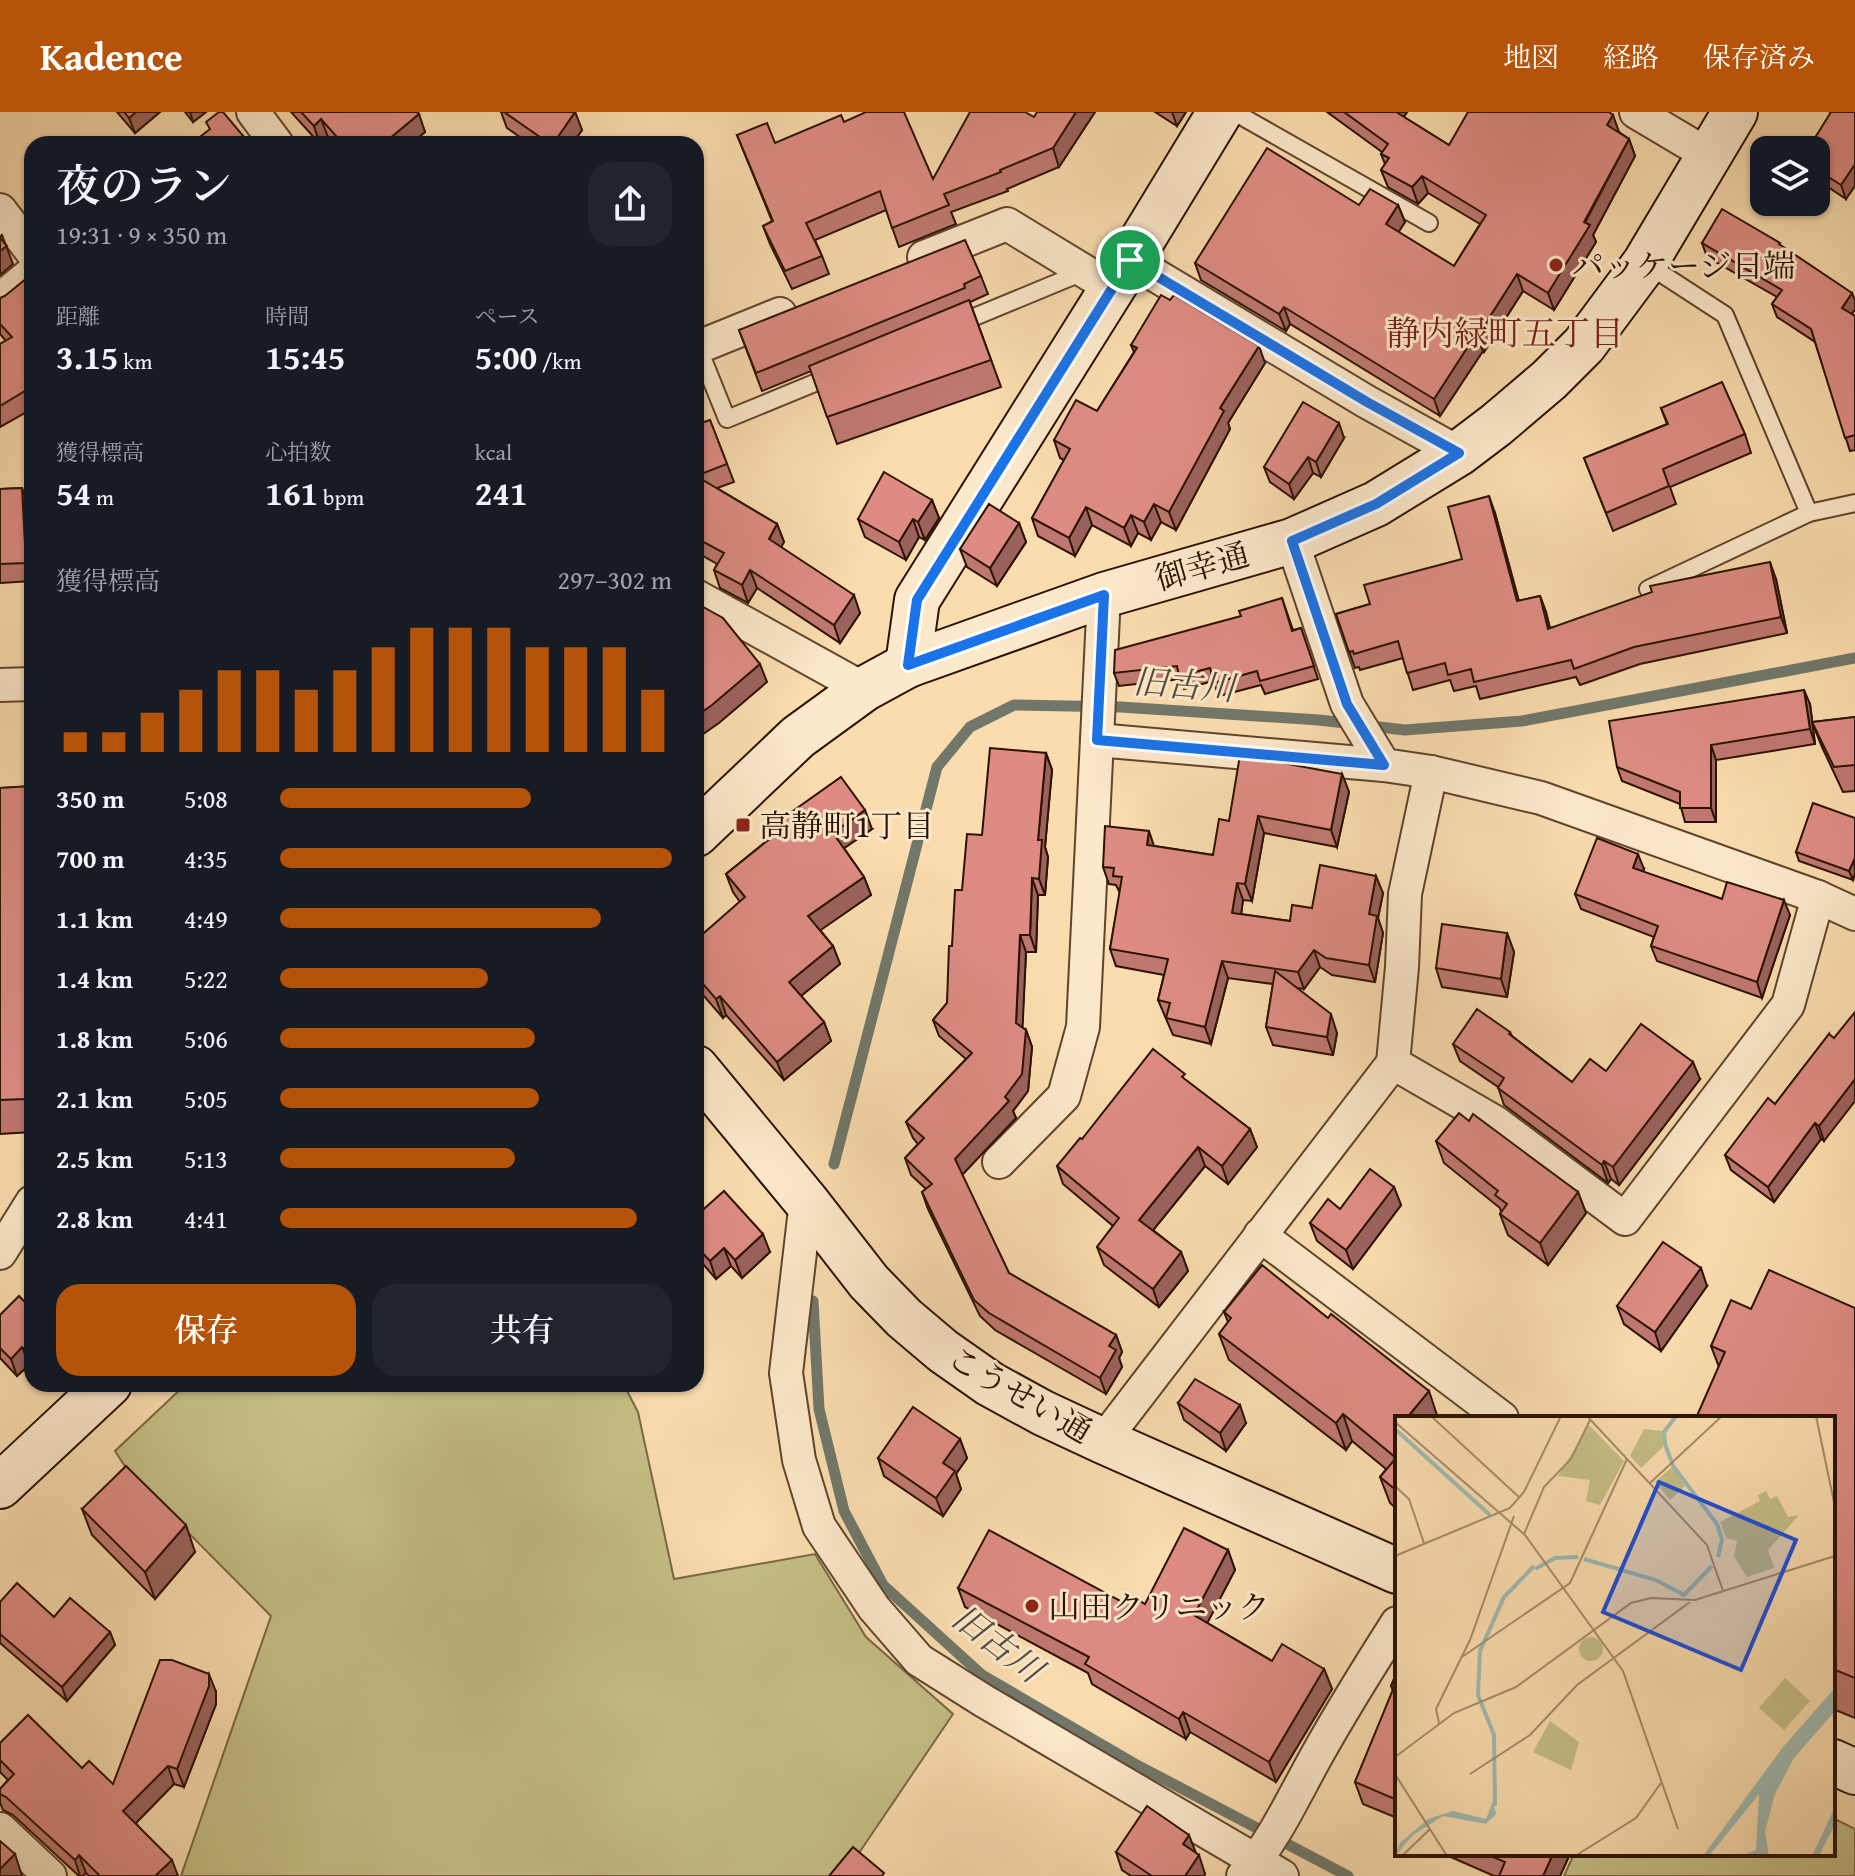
<!DOCTYPE html>
<html lang="ja">
<meta charset="utf-8">
<style>
:root{--surface:#171b24;--page:#20242c;--text:#f1f3f6;--muted:#9ea1a6;--accent:#b45309}
body{margin:0;font-family:"Gentium Book Plus","Noto Serif JP",serif;background:var(--page);color:var(--text);height:100vh;display:flex;flex-direction:column;font-size:30px;white-space:nowrap}
*{box-sizing:border-box;margin:0}
p{font-size:26px;color:var(--muted)}
.icon{flex:none;width:44px;height:44px;fill:none;stroke:currentColor;stroke-width:2;stroke-linecap:round;stroke-linejoin:round}
.map{position:relative;flex:1;overflow:hidden}
.drawer{position:absolute;left:24px;top:24px;width:680px;height:1256px;display:flex;flex-direction:column;background:var(--surface);border-radius:24px;box-shadow:0 2px 6px #0004}
.drawer>*{flex:none}
.fabs{position:absolute;left:1750px;top:24px;display:grid;gap:16px}
.fabs a{display:grid;place-items:center;width:80px;height:80px;border-radius:16px;background:var(--surface);box-shadow:0 2px 6px #0004;font-size:40px}
.pin{position:absolute;display:grid;place-items:center;width:68px;height:68px;color:#fff;margin:-34px;border:4px solid #fff;border-radius:50%;box-shadow:0 2px 8px #0007}
.round{display:grid;place-items:center;flex:none;width:84px;height:84px;border-radius:24px;background:var(--page)}
.head{display:flex;align-items:center;justify-content:space-between;height:136px;padding:0 32px}
h1{font-size:44px;font-weight:600;line-height:60px}
.stats{display:grid;grid-template-columns:repeat(3,1fr);gap:12px;height:136px;padding:8px 32px}
.stats div{display:grid;align-content:center}
.stats b{font-size:34px;font-weight:600}
.stats small{font-size:22px;font-weight:400}
.stats p{font-size:22px}
.chart{height:224px;padding:16px 32px}
.chart p{display:flex;justify-content:space-between}
.chart svg{width:100%;height:144px;margin-top:8px;stroke:var(--accent);stroke-width:6}
.action{display:flex;gap:16px;margin-top:auto;padding:16px 32px}
.action a{flex:1;height:92px;border-radius:24px;background:var(--accent);color:#fff;font-size:32px;font-weight:600;line-height:92px;text-align:center}
.action a+a{background:var(--page);color:var(--text)}
ul{padding:0 32px;list-style:none;font-size:26px}
li{display:grid;grid-template-columns:128px 96px 1fr;align-items:center;height:60px}
li i{height:20px;border-radius:10px;background:var(--accent)}
header{display:flex;align-items:center;gap:48px;box-sizing:border-box;height:112px;padding:0 40px;background:var(--accent);color:#fff}
header strong{font-size:38px}
nav{display:flex;gap:44px;margin-inline-start:auto;font-size:28px}
.map>svg:first-child{display:block}
.green{fill:#c5be85;stroke:#786843;stroke-width:2}
.lines{fill:none;stroke-linecap:round;stroke-linejoin:round}
.stream{stroke:#71776a;stroke-width:11}
.lane-casing{stroke:#5f442c;stroke-width:20}
.street-casing{stroke:#5f442c;stroke-width:36}
.secondary-casing{stroke:#2b1201;stroke-width:48}
.lane{stroke:#fce8ca;stroke-width:16}
.street{stroke:#fce8ca;stroke-width:32}
.secondary{stroke:#fce8ca;stroke-width:44}
.wall{fill:#bf7871;stroke:#2b1201;stroke-width:2}
.shaded-wall{fill:#9b625c;stroke:#2b1201;stroke-width:2}
.building{fill:#de8c83;stroke:#2b1201;stroke-width:2}
.route-casing{stroke:#fff;stroke-width:16}
.route{stroke:#1a73e8;stroke-width:10}
.poi-dot{fill:#8f2418;stroke:#fce8ca;stroke-width:3}
.labels{text-anchor:middle;dominant-baseline:central;stroke-width:6;stroke-linejoin:round;paint-order:stroke}
.poi-label{font-size:32px;fill:#2b1201;stroke:#fce8ca;text-anchor:start}
.street-label{font-size:32px;fill:#2b1201;stroke:#fce8ca}
.neighbourhood-label{font-size:34px;fill:#7a1f14;stroke:#fce8ca}
.water-label{font-size:34px;font-style:italic;fill:#544d3e;stroke:#fce8ca}
.inset-river{fill:none;stroke:#9fbab0;stroke-width:4}
.inset-road{fill:none;stroke:#a78b69;stroke-width:2}
.view{fill:#1d4ed8;fill-opacity:0.15;stroke:#1d4ed8;stroke-width:4}
.inset-edge{fill:none;stroke:#2b1201;stroke-width:4}
</style>
<header>
<strong>Kadence</strong>
<nav><a>地図</a><a>経路</a><a>保存済み</a></nav>
</header>
<div class="map">
<svg width="1855" height="1764" viewBox="0 0 1855 1764">
<rect width="100%" height="100%" fill="#fadcae"/>
<filter id="stains"><feTurbulence type="fractalNoise" baseFrequency=".0025" numOctaves="4"/><feColorMatrix values="0 0 0 0 .2 0 0 0 0 .09 0 0 0 0 .02 0 0 0 .5 -.17"/></filter>
<radialGradient id="worn" r=".72"><stop offset=".6" stop-color="#630" stop-opacity="0"/><stop offset="1" stop-color="#630" stop-opacity=".3"/></radialGradient>
<g class="green">
<polygon points="186,1272 620,1272 626,1277 638,1300 674,1467 815,1442 866,1525 953,1602 859,1741 839,1764 181,1764 271,1504 130,1362 115,1339"/>
<polygon points="1833,1706 1855,1717 1855,1764 1564,1764 1574,1742 1833,1742"/>
</g>
<g class="lines">
<g class="stream">
<polyline points="834,1052 937,655 970,615 1014,593 1121,595 1319,608 1405,618 1522,609 1855,546"/>
<polyline points="813,1189 819,1297 844,1399 883,1473 982,1563 1135,1652 1348,1764"/>
</g>
<g class="lane-casing">
<g id="lane">
<polyline points="1234,0 1429,111"/>
<polyline points="1645,151 1725,203 1809,401"/>
<polyline points="955,213 1083,160"/>
<polyline points="698,235 727,307 834,263"/>
<polyline points="1648,477 1809,401 1855,391"/>
</g>
</g>
<g class="street-casing">
<g id="street">
<polyline points="253,0 277,32"/>
<polyline points="1636,0 1710,44"/>
<polyline points="0,98 32,140"/>
<polyline points="924,145 1007,112 1112,176"/>
<polyline points="1130,148 1367,290 1459,341"/>
<polyline points="0,187 32,161"/>
<polyline points="696,236 780,202"/>
<polyline points="1292,429 1347,592 1384,653 1431,660 1541,686 1818,785 1855,802"/>
<polyline points="696,484 864,577"/>
<polyline points="0,573 32,572"/>
<polyline points="1097,628 1384,653"/>
<polyline points="1431,660 1405,782 1402,855 1393,951 1495,1010 1625,1107 1788,893 1818,785"/>
<polyline points="999,1050 1064,984 1083,915 1104,483"/>
<polyline points="806,1089 786,1261 799,1348 819,1414 874,1496 919,1548 984,1589 1282,1764"/>
<polyline points="1260,1123 1502,1306"/>
<polyline points="0,1141 32,1090"/>
<polyline points="1103,1329 1393,951"/>
<polyline points="0,1717 50,1764"/>
<path d="M1243,1764C1274,1729 1294,1684 1317,1643C1342,1598 1369,1555 1397,1511"/>
</g>
</g>
<g class="secondary-casing">
<g id="secondary">
<polyline points="908,553 917,488 1130,148 1220,0"/>
<polyline points="696,722 798,625 864,577 908,553 1104,483 1292,429 1376,392 1459,341 1496,313 1549,268 1584,233 1645,151 1735,0"/>
<polyline points="696,956 806,1089 869,1170 904,1206 943,1239 990,1272 1043,1301 1103,1329 1397,1459"/>
<polyline points="0,1374 109,1272"/>
<polyline points="1833,1650 1855,1660"/>
</g>
</g>
<use href="#lane" class="lane"/>
<use href="#street" class="street"/>
<use href="#secondary" class="secondary"/>
</g>
<g class="wall">
<polygon points="117,0 160,0 135,21"/>
<polygon points="185,0 206,0 193,10"/>
<polygon points="291,0 417,0 425,20 411,32 334,32 328,25 320,32"/>
<polygon points="501,0 575,0 582,18 572,32 530,32 507,16"/>
<polygon points="1095,0 1059,55 1007,77 1008,79 951,100 956,112 899,135 886,98 815,128 822,144 829,162 792,177 770,132 763,114 772,109 737,23 775,31 844,10 933,67 1034,5"/>
<polygon points="1155,0 1186,0 1177,14"/>
<polygon points="1327,0 1407,0 1404,5 1449,33 1619,20 1629,27 1635,44 1593,123 1596,130 1554,198 1523,179 1484,240 1483,239 1440,304 1290,212 1286,219 1201,168 1195,151 1359,93 1398,93 1405,110 1398,120 1454,154 1480,112 1428,81 1418,92 1388,75 1381,58 1385,52 1381,42 1382,40"/>
<polygon points="1830,0 1855,0 1846,87 1819,69 1816,62 1816,51 1817,49 1816,49 1816,38 1811,38 1810,34 1831,1"/>
<polygon points="1702,131 1781,134 1855,188 1855,197 1852,202 1855,204 1855,338 1850,339 1815,230 1777,205 1772,192 1777,185 1707,145"/>
<polygon points="32,162 32,297 0,315 0,232 6,229 0,222 0,186 5,184"/>
<polygon points="981,164 988,182 970,190 1001,275 837,332 811,259 762,279 739,218"/>
<polygon points="696,168 701,181 696,184"/>
<polygon points="1131,233 1265,251 1228,311 1230,317 1176,418 1161,410 1151,428 1138,421 1131,434 1092,413 1075,444 1038,424 1032,406 1064,348 1060,346 1054,328 1097,299 1134,240"/>
<polygon points="1661,296 1745,322 1751,341 1670,375 1676,392 1613,419 1584,346 1667,312"/>
<polygon points="710,308 734,370 717,376 777,412 784,430 781,435 860,501 840,531 757,476 748,491 720,476 714,458 717,452 696,440 696,313"/>
<polygon points="1344,326 1321,365 1313,361 1294,387 1270,370 1264,355"/>
<polygon points="22,376 29,394 32,469 0,471 0,377"/>
<polygon points="932,388 939,406 925,428 919,425 906,448 865,425 858,407"/>
<polygon points="1495,401 1519,489 1540,484 1546,500 1550,516 1776,467 1787,521 1640,552 1580,573 1576,565 1480,587 1476,574 1454,579 1450,568 1413,578 1403,546 1360,558 1359,555 1355,556 1336,502 1370,492 1462,447"/>
<polygon points="1019,411 1026,430 997,474 967,455 960,437"/>
<polygon points="1282,486 1293,518 1301,516 1318,567 1265,582 1261,573 1219,584 1213,569 1184,577 1181,567 1119,574 1114,561"/>
<polygon points="1810,592 1815,632 1716,648 1716,710 1685,710 1680,692 1622,669 1617,655"/>
<polygon points="1855,605 1855,679 1843,680 1822,635 1812,610"/>
<polygon points="1046,641 1052,658 1045,735 1048,745 1045,783 1038,783 1036,840 1026,840 1022,916 1026,918 1032,935 1028,979 1013,999 1016,1006 962,1063 1009,1161 1116,1223 1122,1240 1119,1246 1122,1255 1106,1282 995,1218 980,1204 928,1097 922,1080 926,1077 911,1063 905,1046 918,1032 913,1026 906,1010 966,947 939,924 933,908 947,891 952,834 962,778 982,723"/>
<polygon points="1342,662 1349,680 1337,735 1264,721 1252,789 1243,788 1241,802 1290,809 1312,796 1383,781 1378,806 1383,821 1375,870 1332,863 1320,855 1304,877 1297,876 1337,921 1333,943 1273,933 1266,915 1273,872 1228,866 1211,932 1173,923 1158,888 1164,863 1116,854 1110,837 1120,781 1116,773 1109,772 1103,755 1155,734 1213,743 1229,709"/>
<polygon points="32,674 32,1020 0,1022 0,676"/>
<polygon points="783,706 872,717 844,736 864,765 871,783 820,818 833,834 840,852 801,884 824,910 831,929 784,968 726,903 723,906 696,875 696,828 740,790 733,780 726,762 785,714"/>
<polygon points="1855,706 1855,761 1853,768 1799,749 1796,740"/>
<polygon points="1644,757 1643,760 1722,787 1790,803 1762,886 1657,849 1651,834 1654,825 1581,797 1575,782"/>
<polygon points="1507,821 1514,840 1507,885 1442,875 1436,856"/>
<polygon points="1510,920 1512,924 1572,970 1606,959 1700,967 1619,1073 1611,1067 1608,1071 1504,993 1498,975 1460,949 1453,932"/>
<polygon points="1829,922 1824,1029 1821,1027 1774,1090 1731,1058 1725,1043 1775,992"/>
<polygon points="1187,969 1250,1017 1257,1035 1228,1072 1205,1054 1153,1118 1181,1140 1188,1159 1159,1195 1104,1153 1097,1135 1113,1114 1063,1072 1057,1054 1082,1027"/>
<polygon points="1469,1009 1578,1080 1586,1101 1548,1153 1508,1123 1500,1102 1501,1100 1500,1096 1444,1051 1436,1029"/>
<polygon points="1394,1075 1401,1093 1353,1157 1317,1129 1310,1111 1340,1097"/>
<polygon points="696,1104 770,1140 742,1166 731,1154 716,1167 696,1144"/>
<polygon points="1707,1174 1661,1239 1624,1212 1617,1194"/>
<polygon points="32,1192 32,1255 29,1253 17,1264 0,1246 0,1203 29,1194"/>
<polygon points="1855,1196 1855,1606 1833,1597 1833,1306 1719,1255 1711,1234 1751,1197"/>
<polygon points="1224,1200 1397,1306 1397,1397 1390,1391 1380,1365 1386,1357 1352,1329 1346,1338 1229,1248 1219,1222 1228,1210"/>
<polygon points="1178,1291 1246,1311 1226,1339 1184,1308"/>
<polygon points="960,1327 967,1346 956,1362 961,1377 943,1404 884,1364 878,1346"/>
<polygon points="82,1397 195,1440 155,1487 92,1423"/>
<polygon points="1228,1438 1235,1458 1207,1511 1272,1549 1324,1557 1332,1577 1276,1670 1190,1620 1186,1627 1092,1572 1088,1561 965,1495 958,1476 1145,1492"/>
<polygon points="0,1490 110,1520 115,1533 67,1589 0,1531"/>
<polygon points="1397,1560 1397,1706 1363,1692 1355,1670 1393,1579 1391,1574"/>
<polygon points="216,1580 216,1592 184,1675 174,1672 136,1711 178,1764 89,1764 86,1761 83,1764 79,1764 13,1703 3,1698 0,1691 0,1677 8,1668 0,1660 0,1631 82,1656 113,1672"/>
<polygon points="1116,1740 1196,1741 1205,1762 1204,1764 1131,1764 1122,1758"/>
<polygon points="1444,1742 1570,1742 1560,1764 1494,1764"/>
</g>
<g class="shaded-wall">
<polygon points="136,0 160,0 135,21 129,6"/>
<polygon points="190,0 206,0 193,10"/>
<polygon points="575,0 582,18 572,32 553,32"/>
<polygon points="1076,0 1095,0 1059,55 1053,36"/>
<polygon points="1172,0 1186,0 1177,14"/>
<polygon points="1392,0 1407,0 1397,14"/>
<polygon points="419,2 425,20 411,32 383,32"/>
<polygon points="1613,3 1619,20 1613,30 1607,13"/>
<polygon points="321,7 328,25 320,32 314,14"/>
<polygon points="1629,27 1635,44 1593,123 1596,130 1554,198 1548,181"/>
<polygon points="1855,52 1855,74 1846,87 1841,73"/>
<polygon points="1422,64 1428,81 1418,92 1412,75"/>
<polygon points="1398,93 1405,110 1393,129 1386,112"/>
<polygon points="2,123 13,152 0,163 0,125"/>
<polygon points="1517,162 1523,179 1484,240 1478,223"/>
<polygon points="1852,181 1855,188 1855,197 1847,209 1842,196"/>
<polygon points="1284,195 1290,212 1286,219 1279,202"/>
<polygon points="1476,222 1483,239 1440,304 1434,287"/>
<polygon points="1259,234 1265,251 1228,311 1230,317 1176,418 1169,400 1220,296"/>
<polygon points="1339,311 1344,326 1321,365 1316,350"/>
<polygon points="1308,345 1313,361 1294,387 1289,372"/>
<polygon points="22,376 29,394 32,466 26,451"/>
<polygon points="1489,384 1495,401 1523,506 1517,489"/>
<polygon points="932,388 939,406 925,428 918,410"/>
<polygon points="1154,392 1161,410 1151,428 1144,410"/>
<polygon points="1086,395 1092,413 1075,444 1069,426"/>
<polygon points="1131,403 1138,421 1131,434 1124,416"/>
<polygon points="913,407 919,425 906,448 899,430"/>
<polygon points="1019,411 1026,430 997,474 990,456"/>
<polygon points="777,412 784,430 775,445 769,427"/>
<polygon points="1770,450 1776,467 1787,521 1781,505"/>
<polygon points="750,458 757,476 748,491 742,473"/>
<polygon points="854,483 860,501 840,531 834,513"/>
<polygon points="1540,484 1546,500 1554,534 1548,517"/>
<polygon points="760,552 767,570 719,611 696,627 696,604"/>
<polygon points="1804,578 1810,592 1815,632 1810,617"/>
<polygon points="1711,633 1716,648 1716,710 1711,696"/>
<polygon points="1046,641 1052,658 1045,735 1048,745 1045,783 1039,767 1038,728"/>
<polygon points="1342,662 1349,680 1337,735 1331,718"/>
<polygon points="865,698 872,717 840,739 833,721"/>
<polygon points="1258,704 1264,721 1252,789 1245,772"/>
<polygon points="1149,719 1155,737 1147,733"/>
<polygon points="1638,742 1644,757 1638,771 1633,756"/>
<polygon points="1854,747 1855,761 1853,768 1849,759"/>
<polygon points="1376,764 1383,781 1378,806 1383,821 1375,870 1369,853 1369,802"/>
<polygon points="864,765 871,783 815,822 808,804"/>
<polygon points="1032,766 1038,783 1036,840 1030,823"/>
<polygon points="1237,771 1243,788 1239,818 1232,801"/>
<polygon points="1784,788 1790,803 1762,886 1757,870"/>
<polygon points="1507,821 1514,840 1507,885 1501,867"/>
<polygon points="1020,823 1026,840 1022,928 1016,911"/>
<polygon points="833,834 840,852 796,888 789,870"/>
<polygon points="1314,838 1320,855 1304,877 1298,860"/>
<polygon points="1222,849 1228,866 1211,932 1205,915"/>
<polygon points="27,864 32,878 32,925"/>
<polygon points="720,884 726,903 723,906 716,887"/>
<polygon points="1331,902 1337,921 1333,943 1327,925"/>
<polygon points="824,910 831,929 784,968 777,950"/>
<polygon points="1026,918 1032,935 1028,979 1013,999 1016,1006 961,1064 955,1047 1005,985"/>
<polygon points="1693,950 1700,967 1619,1073 1613,1055"/>
<polygon points="1855,967 1855,989 1824,1029 1819,1014"/>
<polygon points="32,976 32,1005 25,987"/>
<polygon points="1815,1011 1821,1027 1774,1090 1768,1075"/>
<polygon points="1250,1017 1257,1035 1228,1072 1222,1054"/>
<polygon points="1198,1035 1205,1054 1146,1127 1139,1108"/>
<polygon points="1604,1049 1611,1067 1608,1071 1602,1053"/>
<polygon points="1394,1075 1401,1093 1353,1157 1346,1138"/>
<polygon points="1578,1080 1586,1101 1548,1153 1540,1131"/>
<polygon points="763,1122 770,1140 742,1166 735,1148"/>
<polygon points="724,1136 731,1154 716,1167 710,1149"/>
<polygon points="1181,1140 1188,1159 1159,1195 1153,1177"/>
<polygon points="1701,1156 1707,1174 1661,1239 1655,1220"/>
<polygon points="1116,1223 1122,1240 1119,1246 1122,1255 1106,1282 1100,1266 1109,1234"/>
<polygon points="22,1235 29,1253 17,1264 11,1247"/>
<polygon points="1429,1279 1438,1306 1411,1306 1410,1302"/>
<polygon points="1240,1293 1246,1311 1226,1339 1220,1321"/>
<polygon points="1343,1302 1352,1329 1346,1338 1336,1311"/>
<polygon points="960,1327 967,1346 956,1362 961,1377 943,1404 936,1386 943,1351"/>
<polygon points="186,1413 195,1440 155,1487 145,1460"/>
<polygon points="1228,1438 1235,1458 1201,1523 1194,1503"/>
<polygon points="110,1520 115,1533 67,1589 62,1575"/>
<polygon points="1324,1557 1332,1577 1276,1670 1269,1650"/>
<polygon points="209,1562 216,1580 216,1592 184,1675 177,1657"/>
<polygon points="1183,1600 1190,1620 1186,1627 1179,1607"/>
<polygon points="168,1654 174,1672 130,1717 123,1699"/>
<polygon points="1189,1723 1196,1741 1183,1732"/>
<polygon points="15,1742 22,1764 0,1764 0,1757"/>
<polygon points="1553,1742 1570,1742 1560,1764 1543,1764"/>
<polygon points="79,1743 86,1761 83,1764 80,1764 75,1748"/>
<polygon points="1199,1743 1205,1762 1204,1764 1185,1764"/>
<polygon points="172,1748 178,1764 155,1764"/>
</g>
<g class="building">
<polygon points="124,0 136,0 129,6"/>
<polygon points="219,0 223,0 250,32 191,32 210,17 206,10"/>
<polygon points="301,0 417,0 419,2 383,32 343,32 321,7 314,14"/>
<polygon points="504,0 575,0 553,32 550,32"/>
<polygon points="866,0 904,0 933,67 970,0 1025,0 1034,5 1037,0 1076,0 1053,36 1000,58 1001,60 944,82 949,93 892,116 880,79 806,111 822,144 785,159 763,114 773,109 737,23 767,11 775,31 841,3 844,10"/>
<polygon points="1344,0 1396,0 1449,33 1468,0 1609,0 1613,3 1607,13 1629,27 1584,110 1590,113 1548,181 1517,162 1478,223 1476,222 1434,287 1284,195 1279,202 1195,151 1267,36 1359,93 1370,77 1398,93 1386,112 1454,154 1486,103 1422,64 1412,75 1381,58 1389,46 1381,42 1388,32"/>
<polygon points="1831,0 1855,0 1855,52 1841,73 1816,57 1816,51 1822,42 1810,34"/>
<polygon points="1722,97 1780,131 1779,132 1852,181 1842,196 1855,204 1855,323 1845,326 1811,217 1772,192 1782,178 1702,131"/>
<polygon points="0,126 7,134 0,139"/>
<polygon points="965,128 981,164 964,172 965,176 756,261 739,218"/>
<polygon points="32,162 32,287 25,279 0,294 0,232 12,225 0,212 0,186 5,184"/>
<polygon points="1161,183 1170,188 1174,183 1259,234 1220,296 1224,299 1169,400 1154,392 1144,410 1131,403 1124,416 1086,395 1069,426 1032,406 1070,337 1054,328 1076,288 1097,299 1137,236 1131,233"/>
<polygon points="969,188 991,248 827,305 809,254"/>
<polygon points="1722,270 1745,322 1663,357 1669,374 1606,401 1584,346 1668,312 1661,296"/>
<polygon points="1303,290 1339,311 1316,350 1308,345 1289,372 1264,355"/>
<polygon points="710,308 727,352 696,364 696,313"/>
<polygon points="884,360 932,388 918,410 913,407 899,430 858,407"/>
<polygon points="696,364 777,412 769,427 854,483 834,513 750,458 742,473 714,458 724,441 696,426"/>
<polygon points="22,376 26,451 0,452 0,377"/>
<polygon points="1489,384 1517,489 1540,484 1548,517 1652,480 1650,474 1770,450 1781,505 1634,535 1574,557 1571,548 1474,570 1471,557 1448,563 1445,551 1407,561 1398,529 1354,542 1353,539 1349,540 1336,502 1370,492 1364,473 1462,447 1448,395"/>
<polygon points="989,392 1019,411 990,456 960,437"/>
<polygon points="1282,486 1292,519 1301,516 1314,554 1260,569 1257,559 1214,571 1210,556 1179,564 1177,554 1114,561 1115,538 1241,504 1239,499"/>
<polygon points="696,491 723,506 760,552 712,593 696,604"/>
<polygon points="1804,578 1810,617 1711,633 1711,696 1680,696 1680,680 1617,655 1609,609"/>
<polygon points="1855,605 1855,653 1834,655 1812,610"/>
<polygon points="990,636 1046,641 1038,728 1042,728 1039,767 1032,766 1030,823 1020,823 1016,911 1026,918 1022,962 1005,985 1009,989 955,1047 1009,1161 1116,1223 1109,1234 1116,1238 1100,1266 989,1201 974,1188 922,1080 932,1072 905,1046 924,1026 906,1010 972,941 933,908 947,891 949,834 952,834 955,778 962,778 967,722 982,723"/>
<polygon points="1240,643 1342,662 1331,718 1258,704 1245,772 1237,771 1232,801 1290,809 1292,793 1312,796 1320,753 1376,764 1369,802 1377,804 1369,853 1326,846 1314,838 1298,860 1222,849 1205,915 1166,906 1170,891 1158,888 1168,847 1110,837 1122,765 1113,764 1114,756 1103,755 1105,714 1149,719 1147,733 1213,743 1219,707 1229,709"/>
<polygon points="841,665 865,698 833,721 864,765 808,804 833,834 789,870 824,910 777,950 720,884 716,887 696,864 696,828 745,785 726,762 787,713 783,706"/>
<polygon points="32,674 32,871 27,864 32,925 32,976 25,987 0,988 0,676"/>
<polygon points="1813,691 1855,706 1855,746 1849,759 1796,740"/>
<polygon points="1597,726 1638,742 1633,756 1722,787 1727,770 1784,788 1757,870 1651,834 1658,814 1575,782"/>
<polygon points="1442,812 1507,821 1501,867 1436,856"/>
<polygon points="1275,859 1331,902 1327,925 1266,915"/>
<polygon points="1477,897 1510,920 1509,922 1572,970 1590,947 1606,959 1641,912 1693,950 1613,1055 1604,1049 1602,1053 1498,976 1504,966 1453,932"/>
<polygon points="1855,900 1855,967 1819,1014 1815,1011 1768,1075 1725,1043 1768,986 1775,992 1829,922 1834,926"/>
<polygon points="1153,937 1185,962 1182,965 1250,1017 1222,1054 1198,1035 1139,1108 1181,1140 1153,1177 1097,1135 1119,1106 1057,1054 1080,1026 1082,1027"/>
<polygon points="1459,1001 1469,1009 1473,1002 1578,1080 1540,1131 1500,1102 1507,1092 1495,1083 1498,1079 1436,1029"/>
<polygon points="1370,1057 1394,1075 1346,1138 1310,1111 1328,1087 1340,1097"/>
<polygon points="724,1079 763,1122 735,1148 724,1136 710,1149 696,1134 696,1104"/>
<polygon points="1663,1130 1701,1156 1655,1220 1617,1194"/>
<polygon points="1262,1153 1328,1206 1331,1202 1429,1279 1410,1302 1414,1306 1397,1306 1397,1379 1380,1365 1396,1346 1343,1302 1336,1311 1219,1222 1231,1206 1224,1200"/>
<polygon points="1769,1158 1855,1196 1855,1566 1833,1557 1833,1306 1696,1306 1725,1240 1711,1234 1731,1188 1751,1197"/>
<polygon points="19,1184 29,1194 32,1192 32,1243 22,1235 11,1247 0,1236 0,1203"/>
<polygon points="1195,1267 1240,1293 1220,1321 1178,1291"/>
<polygon points="913,1295 960,1327 943,1351 955,1359 936,1386 878,1346"/>
<polygon points="126,1354 186,1413 145,1460 82,1397"/>
<polygon points="1184,1416 1228,1438 1194,1503 1272,1549 1282,1532 1324,1557 1269,1650 1183,1600 1179,1607 1085,1552 1089,1545 958,1476 989,1418 1122,1490 1127,1481 1145,1492"/>
<polygon points="17,1471 54,1505 70,1486 110,1520 62,1575 0,1522 0,1490"/>
<polygon points="160,1548 172,1548 209,1562 209,1574 177,1657 168,1654 123,1699 172,1748 155,1764 100,1764 79,1743 75,1748 6,1685 0,1682 0,1677 14,1662 0,1648 0,1631 28,1603 82,1656 89,1649 113,1672"/>
<polygon points="1397,1560 1397,1688 1355,1670 1394,1575 1391,1574"/>
<polygon points="1147,1694 1189,1723 1183,1732 1199,1743 1185,1764 1152,1764 1116,1740"/>
<polygon points="0,1729 15,1742 0,1757"/>
<polygon points="853,1735 884,1761 882,1764 829,1764"/>
<polygon points="1486,1742 1553,1742 1543,1764 1499,1764 1505,1750"/>
</g>
<g class="lines">
<g class="route-casing">
<polygon id="route" points="1130,148 1367,290 1459,341 1376,392 1292,429 1347,592 1384,653 1097,628 1104,483 908,553 917,488"/>
</g>
<use href="#route" class="route"/>
</g>
<g class="poi-dot">
<circle cx="1556" cy="153" r="8"/>
<rect x="735" y="705" width="16" height="16" rx="4"/>
<circle cx="1032" cy="1494" r="8"/>
</g>
<g class="labels">
<g class="poi-label">
<text x="1572" y="153">パッケージ日端</text>
<text x="759" y="713">高静町1丁目</text>
<text x="1048" y="1494">山田クリニック</text>
</g>
<g class="street-label">
<text transform="translate(1202 454) rotate(-16)">御幸通</text>
<text transform="translate(1020 1282) rotate(30)">こうせい通</text>
</g>
<g class="neighbourhood-label">
<text x="1505" y="220">静内緑町五丁目</text>
</g>
<g class="water-label">
<text transform="translate(1184 572) rotate(4)">旧古川</text>
<text transform="translate(998 1531) rotate(37)">旧古川</text>
</g>
</g>
<g transform="translate(1395 1304)">
<rect width="440" height="440" fill="#fadcae"/>
<path d="M194,9L229,45L205,89L191,85L195,64L163,60ZM249,13L267,15L268,31L246,52L235,40ZM277,51L290,70L275,84L260,66ZM371,75L375,83L382,80L393,101L404,99L373,134L379,152L352,161L339,140L342,125L331,122L325,106L365,85L363,79ZM184 233a12 12 0 1 1 24 0a12 12 0 1 1-24 0ZM390,262L415,285L389,314L364,292ZM155,305L184,326L176,354L138,336Z" fill="#c5be85"/>
<path d="M440,272V295L399,342L380,378L370,416L374,440H346L361,434L364,378L314,440H308L388,331ZM98,385L101,398L91,408L48,400L18,419L0,440L5,427L33,403L58,395L91,403ZM440,391L439,410L424,440H417Z" fill="#9fbab0"/>
<path class="inset-river" d="M281,0L269,16L270,28L278,50L322,108L327,124L323,141M0,13L95,99M189,143L261,164L289,179L317,150M140,153L160,142L183,141M100,390L99,319L83,279L85,235L109,181L139,150"/>
<path class="inset-road" d="M36,0L125,82M192,0L312,129L328,175M421,0L440,91M0,6L130,119L228,255L283,413M255,67L327,0M0,70L14,83L29,127M129,118L149,71L176,43L195,4M0,140L115,92L129,76L166,0M67,241L175,167L232,43M44,307L41,293L75,224L119,100M0,341L59,297L121,271L236,187L256,182L300,184L440,140M0,358L52,440M75,358L135,319L182,269L295,186M7,440L35,413M180,440L241,402L266,367"/>
<path class="view" d="M264,66L401,124L346,254L208,196Z"/>
<rect width="440" height="440" class="inset-edge"/>
</g>
<rect width="100%" height="100%" filter="url(#stains)"/>
<rect width="100%" height="100%" fill="url(#worn)"/>
</svg>
<div class="fabs">
<a><svg class="icon" aria-label="layers" viewBox="0 0 24 24"><path d="M12 4l9 5-9 5-9-5zM3 14l9 5 9-5"/></svg></a>
</div>
<div class="pin" style="left:1130px;top:148px;background:#1e9e55"><svg class="icon" aria-label="arrive" viewBox="0 0 24 24"><path d="M6 21V4h12l-3 4 3 4H6"/></svg></div>
<section class="drawer">
<div class="head"><div><h1>夜のラン</h1><p>19:31 · 9 × 350 m</p></div><a class="round"><svg class="icon" aria-label="share" viewBox="0 0 24 24"><path d="M12 15V3M7 8l5-5 5 5M5 13v7h14v-7"/></svg></a></div>
<div class="stats">
<div><p>距離</p><b>3.15<small> km</small></b></div>
<div><p>時間</p><b>15:45</b></div>
<div><p>ペース</p><b>5:00<small> /km</small></b></div>
</div>
<div class="stats">
<div><p>獲得標高</p><b>54<small> m</small></b></div>
<div><p>心拍数</p><b>161<small> bpm</small></b></div>
<div><p>kcal</p><b>241</b></div>
</div>
<div class="chart"><p><span>獲得標高</span>297–302 m</p>
<svg viewBox="0 0 160 44" preserveAspectRatio="none"><path d="M5 44V38M15 44V38M25 44V32M35 44V25M45 44V19M55 44V19M65 44V25M75 44V19M85 44V12M95 44V6M105 44V6M115 44V6M125 44V12M135 44V12M145 44V12M155 44V25"/></svg>
</div>
<ul>
<li><b>350 m</b>5:08<i style="width:64%"></i></li>
<li><b>700 m</b>4:35<i style="width:100%"></i></li>
<li><b>1.1 km</b>4:49<i style="width:82%"></i></li>
<li><b>1.4 km</b>5:22<i style="width:53%"></i></li>
<li><b>1.8 km</b>5:06<i style="width:65%"></i></li>
<li><b>2.1 km</b>5:05<i style="width:66%"></i></li>
<li><b>2.5 km</b>5:13<i style="width:60%"></i></li>
<li><b>2.8 km</b>4:41<i style="width:91%"></i></li>
</ul>
<div class="action"><a>保存</a><a>共有</a></div>
</section>
</div>
